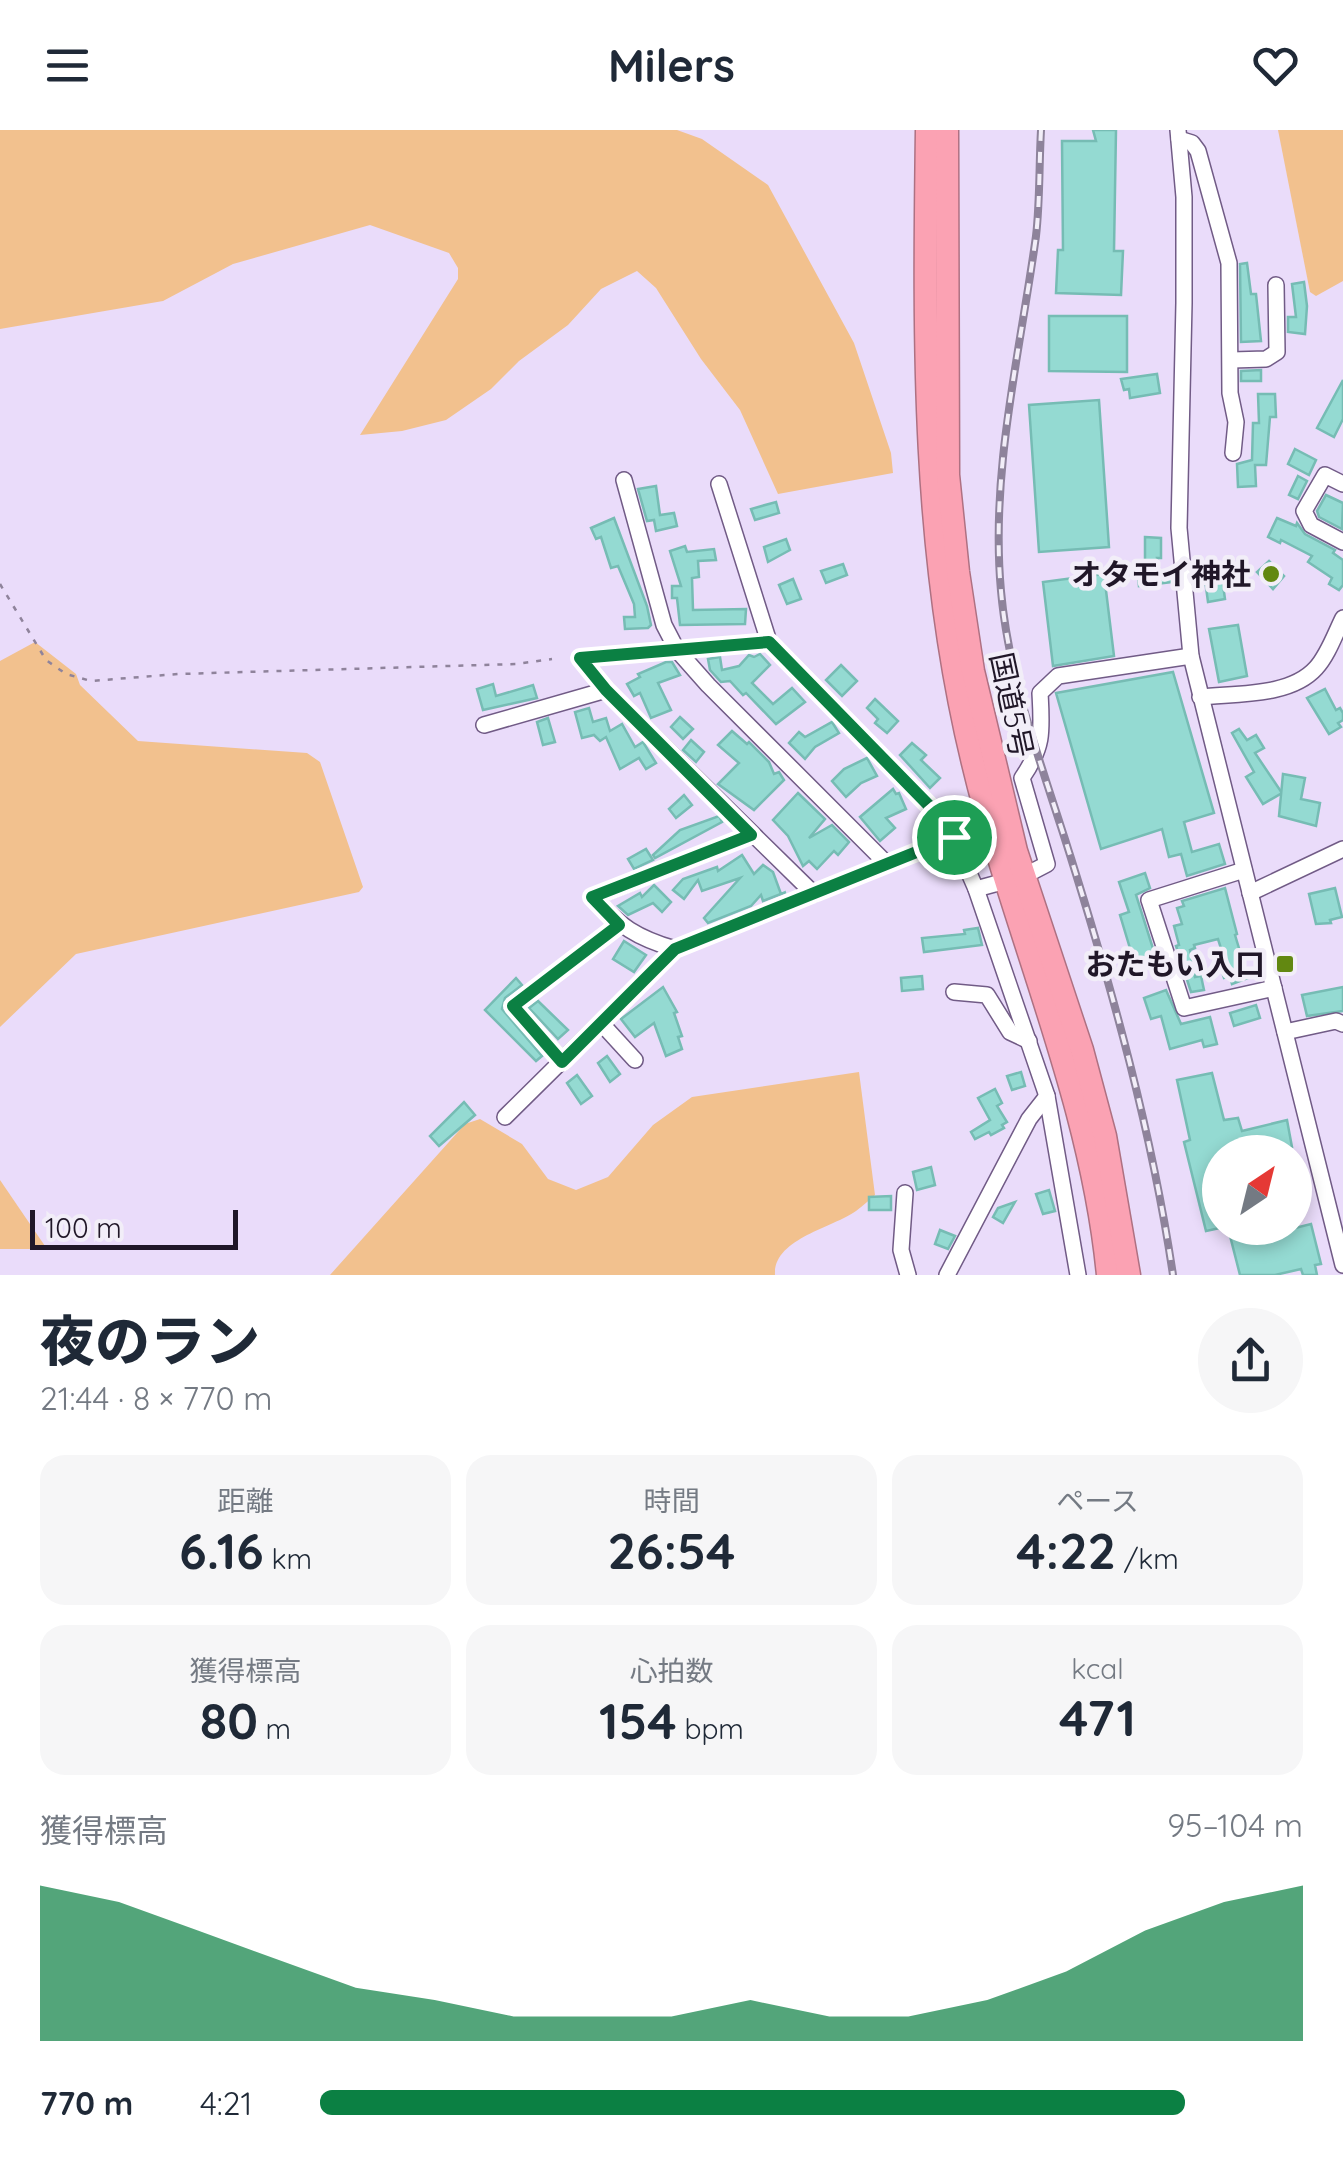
<!DOCTYPE html>
<html lang="ja">
<meta charset="utf-8">
<style>
:root{--surface:#fff;--page:#f6f6f7;--text:#1f2937;--muted:#747a83;--accent:#0b8043}
body{margin:0;font-family:Quicksand,"Noto Sans JP",sans-serif;background:var(--page);color:var(--text);height:100vh;display:flex;flex-direction:column;font-size:38px;white-space:nowrap}
*{box-sizing:border-box;margin:0}
p{font-size:32px;color:var(--muted)}
.icon{flex:none;width:55px;height:55px;fill:none;stroke:currentColor;stroke-width:2;stroke-linecap:round;stroke-linejoin:round}
.map{position:relative;height:1145px;overflow:hidden}
.details{display:flex;flex-direction:column;background:var(--surface);flex:1}
.details>*{flex:none}
.needle{width:65px;rotate:35deg}
.tools{position:absolute;left:1202px;top:1005px;display:grid;gap:20px}
.tools a{display:grid;place-items:center;width:110px;height:110px;border-radius:50%;background:var(--surface);box-shadow:0 5px 15px #0003;font-size:50px}
.scale{position:absolute;left:30px;bottom:25px;width:208px;box-sizing:border-box;padding-left:10px;border:5px solid #201728;border-top:0;font-size:28px;line-height:35px;white-space:nowrap;color:#201728;-webkit-text-stroke:8px #f2eef8;paint-order:stroke}
.pin{position:absolute;display:grid;place-items:center;width:85px;height:85px;color:#fff;margin:-42px;border:5px solid #fff;border-radius:50%;box-shadow:0 2px 10px #0007}
.round{display:grid;place-items:center;flex:none;width:105px;height:105px;border-radius:52px;background:var(--page)}
.summary{display:flex;align-items:center;justify-content:space-between;height:170px;padding:0 40px}
h1{font-size:55px;font-weight:800;line-height:75px}
.stats{display:grid;grid-template-columns:repeat(3,1fr);gap:15px;height:170px;padding:10px 40px}
.stats div{display:grid;align-content:center;border-radius:25px;background:var(--page);text-align:center}
.stats b{font-size:50px;font-weight:800}
.stats small{font-size:28px;font-weight:400}
.stats p{font-size:28px}
.chart{height:280px;padding:20px 40px}
.chart p{display:flex;justify-content:space-between}
.chart svg{width:100%;height:180px;margin-top:10px;fill:var(--accent);opacity:.7}
ul{padding:0 40px;list-style:none;font-size:32px}
li{display:grid;grid-template-columns:160px 120px 1fr;align-items:center;height:75px}
li i{height:25px;border-radius:12px;background:var(--accent)}
header{display:flex;justify-content:space-between;align-items:center;height:130px;padding:0 40px;background:var(--surface);font-size:45px;font-weight:800}
.map>svg:first-child{display:block}
.green{fill:#f2c18e}
.building{fill:#94dad2;stroke:#76bcb4;stroke-width:2.5}
.lines{fill:none;stroke-linecap:round;stroke-linejoin:round}
.minor-casing{stroke:#715b86;stroke-width:18}
.highway-casing{stroke:#ae7182;stroke-width:25}
.path{stroke:#8f839b;stroke-width:2.5;stroke-dasharray:5 8;stroke-linecap:butt}
.minor{stroke:#fff;stroke-width:15}
.highway{stroke:#fba2b3;stroke-width:22}
.rail-casing{stroke:#8e839b;stroke-width:8}
.rail{stroke:#f2eef8;stroke-width:4;stroke-dasharray:11;stroke-linecap:butt}
.route-casing{stroke:#fff;stroke-width:20}
.route{stroke:#0b8043;stroke-width:12}
.poi-dot{fill:#628811;stroke:#f2eef8;stroke-width:4}
.labels{text-anchor:middle;dominant-baseline:central;stroke-width:9;stroke-linejoin:round;paint-order:stroke}
.poi-label{font-size:30px;font-weight:bold;fill:#201728;stroke:#f2eef8;text-anchor:end}
.street-label{font-size:30px;fill:#201728;stroke:#f2eef8}
</style>
<header><svg class="icon" aria-label="menu" viewBox="0 0 24 24"><path d="M4 6h16M4 12h16M4 18h16"/></svg>Milers<svg class="icon" aria-label="heart" viewBox="0 0 24 24"><path d="M12 20l-8-8c-3-5 5-10 8-4 3-6 11-1 8 4z"/></svg></header>
<div class="map">
<svg width="1343" height="1145" viewBox="0 0 1343 1145">
<rect width="100%" height="100%" fill="#eadcfa"/>
<g class="green">
<polygon points="0,0 677,0 702,9 768,55 854,213 891,323 893,343 778,364 740,280 701,229 656,158 637,141 601,159 568,195 519,231 491,259 446,290 402,301 360,305 458,149 458,138 449,123 370,95 233,134 163,171 0,199"/>
<polygon points="1278,0 1343,0 1343,151 1316,166 1310,162"/>
<polygon points="35,512 76,544 80,555 138,611 307,623 320,632 363,757 359,762 76,824 0,897 0,531"/>
<path d="M859,942L875,1065C869,1070 863,1076 856,1081C832,1098 773,1109 775,1145H330L465,994L480,989L522,1014L548,1049L576,1060L608,1047L653,995L692,967Z"/>
<polygon points="0,1050 47,1119 0,1119"/>
</g>
<g class="building">
<polygon points="1093,0 1116,0 1114,121 1123,121 1121,165 1056,163 1058,120 1063,120 1062,11 1096,11"/>
<polygon points="1247,133 1251,164 1256,164 1261,211 1241,212 1240,134"/>
<polygon points="1304,152 1307,176 1305,204 1288,202 1288,187 1296,187 1292,154"/>
<polygon points="1049,186 1127,186 1127,242 1049,241"/>
<polygon points="1261,240 1261,251 1241,251 1241,241"/>
<polygon points="1157,244 1160,263 1130,268 1129,259 1124,260 1121,249"/>
<polygon points="1343,250 1343,289 1334,307 1317,298"/>
<polygon points="1258,264 1275,264 1276,287 1270,287 1266,335 1255,335 1256,356 1238,357 1237,334 1252,330 1253,293 1259,293"/>
<polygon points="1099,270 1109,417 1039,422 1029,275"/>
<polygon points="1295,319 1316,330 1309,345 1288,334"/>
<polygon points="1298,346 1307,351 1298,369 1289,365"/>
<polygon points="656,356 660,385 674,383 677,396 656,401 654,390 647,391 638,359"/>
<polygon points="1326,365 1343,373 1342,399 1319,387 1317,381"/>
<polygon points="776,372 779,383 755,390 751,379"/>
<polygon points="614,388 647,476 651,495 648,498 625,499 624,487 635,487 634,474 618,436 611,438 601,407 596,409 591,398"/>
<polygon points="1277,388 1296,396 1297,393 1305,404 1335,420 1333,423 1343,430 1343,455 1339,460 1329,454 1332,448 1308,432 1312,426 1281,410 1280,413 1268,407"/>
<polygon points="1145,407 1161,408 1161,428 1157,428 1159,443 1172,442 1173,452 1139,456 1138,445 1145,445"/>
<polygon points="786,409 790,420 768,432 764,417"/>
<polygon points="685,416 687,422 714,419 716,430 698,431 699,447 692,448 693,480 746,479 745,494 680,495 677,468 672,468 672,456 681,456 670,421"/>
<polygon points="1269,431 1284,446 1273,459 1257,442"/>
<polygon points="1220,433 1225,469 1208,472 1203,435"/>
<polygon points="843,434 847,445 826,453 821,441"/>
<polygon points="1104,444 1114,526 1053,536 1043,452"/>
<polygon points="793,449 801,469 787,474 779,455"/>
<polygon points="1238,495 1247,546 1219,552 1209,499"/>
<polygon points="760,524 770,535 752,553 773,574 792,558 805,572 776,594 746,563 743,565 730,551 721,552 710,540 708,529 720,527 722,540 739,536 749,525 754,527"/>
<polygon points="666,532 672,532 680,545 658,553 671,580 651,588 640,563 634,566 627,554 640,547 638,544"/>
<polygon points="841,535 857,551 842,566 826,550"/>
<polygon points="1173,542 1214,683 1184,692 1192,722 1219,714 1225,734 1187,746 1181,724 1169,727 1162,699 1101,719 1056,563"/>
<polygon points="493,554 496,566 533,555 537,568 483,580 477,559"/>
<polygon points="1325,559 1336,580 1340,578 1343,583 1343,590 1338,593 1341,597 1329,604 1307,568"/>
<polygon points="875,569 898,591 887,603 875,593 878,589 867,578"/>
<polygon points="589,578 593,592 606,588 610,601 622,594 635,617 643,612 656,633 646,639 639,628 620,639 606,607 600,611 594,605 582,608 575,582"/>
<polygon points="680,587 693,599 683,609 671,597"/>
<polygon points="548,588 555,612 543,615 537,592"/>
<polygon points="832,592 839,603 815,617 805,629 789,613 799,602 805,607"/>
<polygon points="1239,599 1247,610 1256,605 1264,618 1255,623 1282,663 1263,674 1246,647 1254,642 1232,603"/>
<polygon points="732,601 747,614 749,612 769,632 774,644 779,642 784,650 754,680 718,654 739,633 718,615"/>
<polygon points="691,610 704,622 696,632 683,620"/>
<polygon points="912,613 926,625 921,630 940,648 930,658 900,625"/>
<polygon points="867,628 877,646 861,653 846,667 832,651 844,639"/>
<polygon points="1283,644 1305,648 1301,669 1320,673 1316,696 1279,686"/>
<polygon points="893,659 896,664 899,663 906,679 886,688 895,698 880,711 860,687"/>
<polygon points="798,663 825,689 809,708 832,695 849,712 838,725 834,721 817,739 809,731 803,736 788,706 773,690"/>
<polygon points="684,665 692,675 676,688 669,679"/>
<polygon points="719,686 722,692 655,728 653,725 680,700"/>
<polygon points="646,719 653,730 634,739 628,729"/>
<polygon points="742,725 754,744 763,735 773,742 781,764 786,762 763,771 761,765 751,776 708,793 704,788 740,748 702,761 698,750 684,769 673,760 683,749 717,737 718,741"/>
<polygon points="1145,743 1150,758 1136,765 1156,828 1135,835 1120,785 1129,782 1119,752"/>
<polygon points="654,755 671,772 662,782 653,773 628,785 618,776 640,763 642,767"/>
<polygon points="1225,758 1237,804 1235,805 1248,848 1232,854 1230,846 1224,848 1220,836 1226,834 1218,809 1194,815 1195,818 1190,820 1195,847 1201,846 1204,860 1191,862 1176,816 1179,815 1174,796 1182,794 1177,778 1184,776 1182,771"/>
<polygon points="1335,758 1342,787 1330,790 1331,793 1316,794 1309,764"/>
<polygon points="978,798 982,815 924,822 922,808 965,804 964,800"/>
<polygon points="624,811 646,825 634,842 613,829"/>
<polygon points="922,846 923,859 902,861 901,848"/>
<polygon points="516,848 522,855 505,868 502,879 542,926 536,931 485,880"/>
<polygon points="663,857 677,882 674,883 682,906 678,907 682,919 666,926 654,893 635,907 621,889"/>
<polygon points="1343,857 1343,881 1307,886 1302,865"/>
<polygon points="1166,860 1181,894 1210,887 1217,914 1204,917 1202,910 1170,919 1161,886 1151,889 1144,868"/>
<polygon points="538,871 568,900 558,909 529,878"/>
<polygon points="1256,875 1260,888 1234,896 1230,883"/>
<polygon points="607,926 620,944 610,952 598,933"/>
<polygon points="1021,942 1025,956 1012,960 1007,946"/>
<polygon points="1212,943 1224,990 1238,988 1242,1001 1287,990 1292,1017 1273,1022 1220,1022 1220,1034 1216,1035 1220,1052 1220,1098 1206,1101 1184,1012 1190,1010 1177,950"/>
<polygon points="577,945 592,966 581,974 567,953"/>
<polygon points="995,959 1002,973 997,976 1007,992 1002,995 1004,998 991,1005 989,1002 975,1009 971,1002 990,990 978,968"/>
<polygon points="464,972 475,985 439,1016 430,1006"/>
<polygon points="931,1037 935,1055 917,1060 913,1042"/>
<polygon points="1049,1060 1055,1081 1043,1084 1036,1064"/>
<polygon points="891,1066 891,1080 869,1080 869,1067"/>
<polygon points="1015,1072 1003,1093 993,1087 998,1078"/>
<polygon points="1311,1094 1321,1134 1315,1135 1317,1145 1303,1145 1301,1139 1275,1145 1240,1145 1228,1098 1262,1098 1263,1106"/>
<polygon points="940,1100 955,1106 948,1119 935,1114"/>
</g>
<g class="lines">
<g class="minor-casing">
<g id="minor">
<polyline points="1178,0 1184,67 1184,173 1179,398 1191,526 1343,1135"/>
<polyline points="1179,9 1192,13 1198,21 1229,133 1230,263 1236,292 1233,323"/>
<polyline points="1232,230 1266,229 1277,222 1276,155"/>
<polyline points="624,350 664,495 677,520 708,555 886,733"/>
<polyline points="719,354 769,512"/>
<polyline points="1343,354 1325,345 1304,381 1311,395 1343,412"/>
<path d="M1200,567C1236,563 1290,567 1316,538C1328,525 1335,504 1343,488"/>
<polyline points="484,595 606,560"/>
<polyline points="1244,740 1149,770 1184,878 1274,858"/>
<path d="M976,759L1024,746L1047,734L1022,648C1044,616 1042,601 1040,563L1058,546L1191,526"/>
<polyline points="1250,763 1343,719"/>
<polyline points="814,764 606,560 580,528 769,512 948,695 976,759 1047,966 1078,1145"/>
<path d="M675,819C637,808 619,796 593,767L751,705"/>
<polyline points="954,862 987,865 1010,902 1029,911"/>
<polyline points="602,894 635,930"/>
<polyline points="1285,902 1336,891 1343,894"/>
<polyline points="563,932 513,876 619,795"/>
<polyline points="505,987 675,819 953,707"/>
<polyline points="905,1063 901,1120 908,1145"/>
<polyline points="947,1145 1029,989 1047,966"/>
</g>
</g>
<g class="highway-casing">
<g id="highway">
<path d="M927,0C924,214 922,424 973,633C1014,805 1091,967 1108,1145"/>
<polyline points="947,0 948,345 958,442 973,541 1016,721 1082,920 1105,1006 1129,1145"/>
</g>
</g>
<polyline class="path" points="0,454 46,530 66,544 91,551 178,544 516,534 552,529"/>
<use href="#minor" class="minor"/>
<use href="#highway" class="highway"/>
<g class="rail-casing">
<path id="rail" d="M1041,0C1039,35 1040,72 1036,106C1020,223 990,342 1001,461C1009,552 1043,638 1070,725C1113,862 1152,1003 1173,1145"/>
</g>
<use href="#rail" class="rail"/>
</g>
<g class="lines">
<g class="route-casing">
<polygon id="route" points="769,512 948,695 954,707 675,819 562,932 513,876 619,795 592,767 751,705 606,560 580,528"/>
</g>
<use href="#route" class="route"/>
</g>
<g class="poi-dot">
<circle cx="1271" cy="444" r="10"/>
<rect x="1275" y="824" width="20" height="20" rx="5"/>
</g>
<g class="labels">
<g class="poi-label">
<text x="1251" y="444">オタモイ神社</text>
<text x="1265" y="834">おたもい入口</text>
</g>
<g class="street-label">
<text transform="translate(1012 575) rotate(78)">国道5号</text>
</g>
</g>
</svg>
<div class="tools">
<a><svg class="needle" viewBox="-14 -14 28 28"><path d="M0-13l5 13h-10z" fill="#e53935"/><path d="M0 13l5-13h-10z" fill="#747a83"/></svg></a>
</div>
<div class="scale">100 m</div>
<div class="pin" style="left:954px;top:707px;background:#1e9e55"><svg class="icon" aria-label="arrive" viewBox="0 0 24 24"><path d="M6 21V4h12l-3 4 3 4H6"/></svg></div>
</div>
<section class="details">
<div class="summary"><div><h1>夜のラン</h1><p>21:44 · 8 × 770 m</p></div><a class="round"><svg class="icon" aria-label="share" viewBox="0 0 24 24"><path d="M12 15V3M7 8l5-5 5 5M5 13v7h14v-7"/></svg></a></div>
<div class="stats">
<div><p>距離</p><b>6.16<small> km</small></b></div>
<div><p>時間</p><b>26:54</b></div>
<div><p>ペース</p><b>4:22<small> /km</small></b></div>
</div>
<div class="stats">
<div><p>獲得標高</p><b>80<small> m</small></b></div>
<div><p>心拍数</p><b>154<small> bpm</small></b></div>
<div><p>kcal</p><b>471</b></div>
</div>
<div class="chart"><p><span>獲得標高</span>95–104 m</p>
<svg viewBox="0 0 160 44" preserveAspectRatio="none"><path d="M0 44V6L10 10L20 17L30 24L40 31L50 34L60 38L70 38L80 38L90 34L100 38L110 38L120 34L130 27L140 17L150 10L160 6V44z"/></svg>
</div>
<ul>
<li><b>770 m</b>4:21<i style="width:88%"></i></li>
</ul>
</section>
